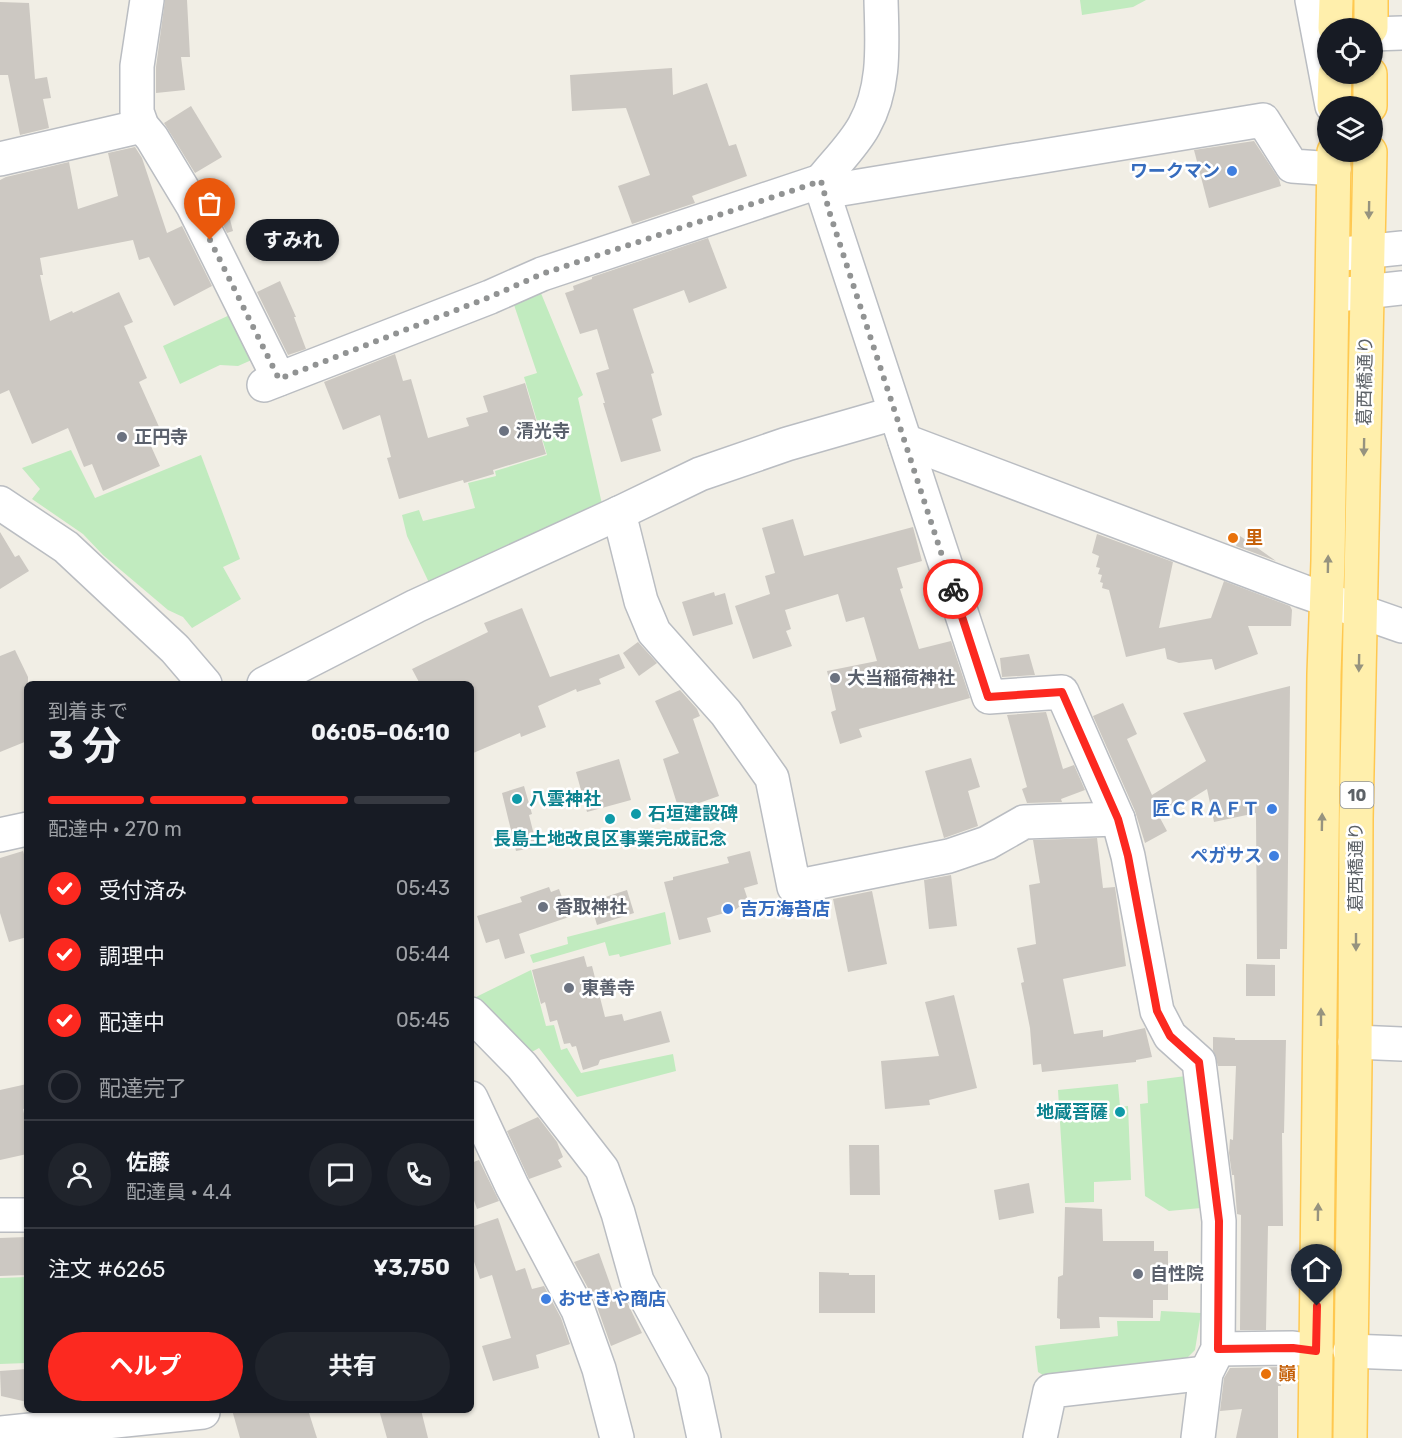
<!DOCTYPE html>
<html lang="ja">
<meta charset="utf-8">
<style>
:root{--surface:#171b24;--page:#20242c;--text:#f1f3f6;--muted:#9ea1a6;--line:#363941;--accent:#fc2920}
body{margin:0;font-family:Rubik,"Noto Sans JP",sans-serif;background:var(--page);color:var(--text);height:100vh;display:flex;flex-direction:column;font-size:22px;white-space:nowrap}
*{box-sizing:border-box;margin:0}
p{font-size:20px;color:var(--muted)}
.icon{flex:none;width:33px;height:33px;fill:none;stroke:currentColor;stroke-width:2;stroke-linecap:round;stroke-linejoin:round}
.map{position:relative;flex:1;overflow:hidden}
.side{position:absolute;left:24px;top:681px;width:450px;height:732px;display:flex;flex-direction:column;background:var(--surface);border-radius:9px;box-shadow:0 2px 4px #0004}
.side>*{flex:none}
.buttons{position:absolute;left:1317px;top:18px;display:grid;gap:12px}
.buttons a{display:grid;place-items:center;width:66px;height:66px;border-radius:50%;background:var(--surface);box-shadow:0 2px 4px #0004;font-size:30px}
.pin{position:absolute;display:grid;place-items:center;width:51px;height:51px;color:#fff;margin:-62px -26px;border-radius:50% 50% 50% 0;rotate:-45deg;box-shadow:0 0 6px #0007}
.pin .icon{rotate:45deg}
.courier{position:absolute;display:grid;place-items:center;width:60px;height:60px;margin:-30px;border:4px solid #fc2920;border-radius:50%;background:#fff;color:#222;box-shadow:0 2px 8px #0007}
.bubble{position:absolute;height:42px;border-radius:21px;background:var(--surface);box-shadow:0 2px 4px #0004;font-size:20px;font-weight:700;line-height:42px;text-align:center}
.overview em{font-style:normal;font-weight:700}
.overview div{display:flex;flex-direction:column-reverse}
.overview{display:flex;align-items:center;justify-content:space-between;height:102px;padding:0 24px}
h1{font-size:39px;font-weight:700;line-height:45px}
.bar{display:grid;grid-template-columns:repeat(4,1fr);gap:9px 6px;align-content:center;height:72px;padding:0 24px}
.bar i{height:8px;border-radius:4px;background:var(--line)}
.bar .active{background:var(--accent)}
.bar p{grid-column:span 4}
.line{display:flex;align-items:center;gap:15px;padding:0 24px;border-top:2px solid var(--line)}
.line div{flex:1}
.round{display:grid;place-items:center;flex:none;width:63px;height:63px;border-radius:32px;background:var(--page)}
ol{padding:0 24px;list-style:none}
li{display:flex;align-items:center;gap:18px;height:66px}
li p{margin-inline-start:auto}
li .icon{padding:6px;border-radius:50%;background:var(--accent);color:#fff;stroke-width:4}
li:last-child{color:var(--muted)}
li i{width:33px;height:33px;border:3px solid var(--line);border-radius:50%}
.cta{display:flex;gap:12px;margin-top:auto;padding:12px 24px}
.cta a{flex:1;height:69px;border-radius:36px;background:var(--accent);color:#fff;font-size:24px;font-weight:700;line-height:69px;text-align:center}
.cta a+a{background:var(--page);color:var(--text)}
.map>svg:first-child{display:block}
.green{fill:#c1ebbf}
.building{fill:#ccc8c2}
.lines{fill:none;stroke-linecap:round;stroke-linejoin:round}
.minor-casing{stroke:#babdc2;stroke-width:36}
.major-casing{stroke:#ffc850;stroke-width:36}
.minor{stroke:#fff;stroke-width:33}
.major{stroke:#ffefac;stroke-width:33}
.oneway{fill:#96937f}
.done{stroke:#919393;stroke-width:6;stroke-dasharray:0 10.8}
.route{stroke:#fc2920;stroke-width:8}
.shop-dot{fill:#3f7fe0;stroke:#fff;stroke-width:2}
.worship-dot{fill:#6b7280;stroke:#fff;stroke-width:2}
.food-dot{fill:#e8710a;stroke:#fff;stroke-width:2}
.culture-dot{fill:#0f9aa8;stroke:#fff;stroke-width:2}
.labels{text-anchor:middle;stroke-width:5;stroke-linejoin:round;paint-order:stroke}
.shield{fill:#fff;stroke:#8e9195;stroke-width:1.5}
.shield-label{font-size:16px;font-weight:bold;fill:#5d6267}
.shop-label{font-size:18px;font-weight:bold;fill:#366cbe;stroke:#fff;text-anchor:end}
.street-label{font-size:18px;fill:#5d6267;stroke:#fff}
.worship-label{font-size:18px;font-weight:bold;fill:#5b616d;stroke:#fff;text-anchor:start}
.food-label{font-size:18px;font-weight:bold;fill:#c56008;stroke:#fff;text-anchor:start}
.culture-label{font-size:18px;font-weight:bold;fill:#0d838f;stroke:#fff;text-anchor:start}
</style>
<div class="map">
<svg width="1402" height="1438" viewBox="0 0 1402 1438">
<rect width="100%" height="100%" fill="#f1eee5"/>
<g class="green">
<path d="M1080,0h66l-13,7 -51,8z"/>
<path d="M538,286l45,109 -5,3 24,106 -170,85 -25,-53 -5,-21 17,-5 4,11 52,-13 -7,-25 28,-7 -1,-5 52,-16 -23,-78 13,-4 -26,-77z"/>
<path d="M234,313l22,45 -18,8 -18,-1 -40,19 -17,-38z"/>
<path d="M71,450l24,48 106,-43 39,104 -17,8 18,32 -49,29 -9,-11 -15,-7 -65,-55 -20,-21 -51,-35 8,-10 -18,-21z"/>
<path d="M665,912l6,32 -51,13 -1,-3 -10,2 -4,-14 -72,21 -3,-8 38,-11 -1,-7z"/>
<path d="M531,970l15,56 8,-1 7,25 6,-2 14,25 92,-19 3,17 -99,26 -38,-49 -9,5 -54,-56z"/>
<path d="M1186,1076l15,132 -32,3 -24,-15 -5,-92 8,-1 -1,-22z"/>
<path d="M1118,1084l2,23 8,-1 3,74 -37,2v20l-29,1 -7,-113z"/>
<path d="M27,1277v86l-27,1v-86z"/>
<path d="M1161,1311l40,2 -6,37 -11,11 -138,16 -8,-5 -3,-26 83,-10 -1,-15h43z"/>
</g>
<g class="building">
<path d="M165,0h22l3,57h-9l4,33 -29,3v-26z"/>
<path d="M0,2l29,1 6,76 12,-2 4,21 -8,1 6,29 -29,7 -12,-60h-8z"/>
<path d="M672,68l1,27 34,-12 22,63 7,-2 11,32 -55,20 3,7 -63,21 -14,-38 32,-11 -24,-67 -54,3 -2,-36z"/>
<path d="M191,106l31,51 -27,16 -31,-50z"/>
<path d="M1254,141l25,38 2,7 -72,22 -15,-58z"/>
<path d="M135,147l7,11 25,75 15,-7 30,60 -38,20 -25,-49 -10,3 -6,-20 -93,18 3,17h-3l10,46 22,-10 1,2 46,-21 14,30 -9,4 23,52 -8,4 25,56 -14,6 10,22 -57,25 -11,-27 -8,3 -16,-39 -36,16 -23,-54 -9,4v-214l6,-3 63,-15 9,47 40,-13 -10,-43z"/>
<path d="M228,212l5,19 -6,2 -9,-19z"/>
<path d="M708,238l19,50 -38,15 -5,-13 -51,19 21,64 -3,1 11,41 -10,4 9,32 -40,11 -18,-59h2l-9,-30 13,-4 -12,-40 -17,5 -15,-41 9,-3 -1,-4 19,-7v-2z"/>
<path d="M280,281l16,36h-2l12,32 -18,6 -31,-63z"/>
<path d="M395,354l8,27 8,-2 17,59 41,-12 -3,-8 22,-6 -5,-16 42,-13 21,71 -53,16 1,4 -30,9 -1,-3 -64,19 -12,-41 4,-1 -11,-42 -37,15 -19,-48z"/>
<path d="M793,519l11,37 109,-29 9,34 -25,7 6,20 -3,1 19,60 32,-8 19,57 -111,31 3,8 -22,7 -9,-32 5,-2 -9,-39 50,-10 -13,-44 -18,5 -8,-28 -53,16 6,19 -5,2 6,15 -39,13 -18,-53 35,-12 -5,-18 10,-3 -13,-45z"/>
<path d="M0,532l15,25 4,-2 10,16 -29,18z"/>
<path d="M1097,534l76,28 -14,66 52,-10 13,-37 66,25 2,4 -1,16h-43l10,28 -43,16 -3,-11 -33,4 -12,-4 -2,-11 -39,9 -17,-67 -7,-2 1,-5 -3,-1 2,-7 -4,-1 2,-6 -4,-1 3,-11 -7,-3z"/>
<path d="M1240,536l12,8 24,17 -40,-15z"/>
<path d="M714,592l1,4 10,-3 8,31 -40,12 -11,-34z"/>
<path d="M522,608l28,69 69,-23 6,14 -26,11 2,5 -24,8 -1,-3 -38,17 8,21 -25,10 -1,-4 -49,21v-70h-51l-8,-15 76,-37 -4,-9z"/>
<path d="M638,642l19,21 -18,13 -16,-23z"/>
<path d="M15,650l13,27 -1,64 -27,11v-96z"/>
<path d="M1029,654l6,21 -33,2 -2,-19z"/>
<path d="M1290,686l-3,263h-7v10h-23l-1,-146 -42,9 -7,-33 -47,29 7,13 -22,12 -10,-32 -42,-95 30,-13 14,31 -10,5 25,56 54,-34 -23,-48z"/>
<path d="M680,690l17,19 3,7 -7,3 26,77 -40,14 -16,-51 16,-6 -24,-52z"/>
<path d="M1046,712l17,57 11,-4 11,25 -24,9 1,3 -35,1 -5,-14 5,-2 -20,-72z"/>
<path d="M971,758l9,29 -12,4 10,35 -34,12 -19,-67z"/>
<path d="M619,759l12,41 -44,12 -11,-40z"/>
<path d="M524,786l8,28 -3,1 8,32 -21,4 -14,-58z"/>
<path d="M1097,838l6,50 12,-1 11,79 -63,13 11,55 29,-4v7l42,-9 7,29 -16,3v2l-94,10 -1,-8 -8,1 -3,-37 -9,-45 3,-1 -7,-34 19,-4 -7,-59 11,-2 -7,-43z"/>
<path d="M23,851l4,13v73l-18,5 -9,-29v-55z"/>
<path d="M750,851l8,33 -14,4 4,12 -13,10 -28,8 4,14 -32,8 -15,-58 9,-2v-3l56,-14 -2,-6z"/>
<path d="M951,875l6,51 -28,3 -5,-49z"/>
<path d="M549,887l2,5 8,-3 10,28 -50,17 6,19 -20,6 -6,-20 -13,4 -9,-27 45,-14 -2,-5z"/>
<path d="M627,890l7,23 -37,12 -7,-23z"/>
<path d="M872,891l15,73 -39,8 -15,-73z"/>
<path d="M584,956l3,11 5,-1 13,51 17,-3 2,7 37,-10 9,31 -70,18 -2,5 -15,5 -7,-24 -4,1 -2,-4 -6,1 -7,-24 -7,2 -5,-20 -4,2 -9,-34z"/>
<path d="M1246,964l29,1v31h-29z"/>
<path d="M954,995l23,93 -48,12 1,5 -45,4 -4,-48 58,-5 -14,-54z"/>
<path d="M1213,1037l22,1v2h51l-2,93h-2l1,93h-15l-2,104h-26l1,-115 -4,-1 -3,-39h-2l-3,-22 1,-14 3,1 3,-74h-18l-5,-16z"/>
<path d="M27,1084v24l-4,1 4,19v26l-27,6v-70z"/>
<path d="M538,1117l19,25 6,15 -5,3 4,7 -33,12 -22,-48z"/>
<path d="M849,1145h30l1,50h-30z"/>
<path d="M479,1160l20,41 -22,8 -6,-17v-29z"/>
<path d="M1029,1183l5,30 -35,7 -5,-30z"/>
<path d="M1065,1207l37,2 1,32h51v10h14v49h-15v18l-54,-1 1,11 -40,1v-10l-3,-1 1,-41 5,-2z"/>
<path d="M498,1218l18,53 9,-3 7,21 12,-3 17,32 9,26 -34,11 3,13 -46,13 -11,-35 29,-8 -19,-63 -12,4 -9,-26v-26z"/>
<path d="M27,1237v38l-27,1v-38z"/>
<path d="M599,1253l19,53 9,-4 15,31 -31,13 -16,-45 -21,-39z"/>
<path d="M819,1272l30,1v2h26v38h-56z"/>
<path d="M1281,1367v19h-3v52h-42l6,-29 -22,2 4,-33 6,-10z"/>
<path d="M27,1369v33l-26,-6 -1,-25z"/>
<path d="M232,1410h76l9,28h-77z"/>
<path d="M379,1410h42l7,28h-41z"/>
</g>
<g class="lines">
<g class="minor-casing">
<g id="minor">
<path d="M147,0l-10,66v46l5,14 10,12 41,68 86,173"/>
<path d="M881,0c1,43 5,87 -17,126 -11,20 -29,37 -43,55l2,11 166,505 73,-5 56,127 10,37 29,155 13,25 29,26 20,159 -1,128 -12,24 -8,65"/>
<path d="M1312,0l20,106"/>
<path d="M1372,34l30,-1"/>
<path d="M0,159l142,-33"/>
<path d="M823,192l440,-72 29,46 42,3"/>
<path d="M1333,255l69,-7"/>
<path d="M1338,295l64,-7"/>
<path d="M264,385l226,-88 52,-23 279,-93"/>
<path d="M905,441l397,150 100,35"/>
<path d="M0,503l66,44 109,102 30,35"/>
<path d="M619,513l22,88 13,31 72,81 46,65 22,109 155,-31 38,-13 37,-21 94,-3"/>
<path d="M264,684l152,-78 203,-93 81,-39 87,-30 108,-31"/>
<path d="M0,835l27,-6"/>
<path d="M471,1014l51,52 80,103 16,44 19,68 55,101 12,56"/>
<path d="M1355,1042l47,2"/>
<path d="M471,1098l41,88 66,124 21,59 18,69"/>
<path d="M0,1215h27"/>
<path d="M1218,1349l75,-1 23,3"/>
<path d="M1350,1351l52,2"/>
<path d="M0,1433l203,-21"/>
<path d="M1040,1438l10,-47 156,-18"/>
</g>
</g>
<g class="major-casing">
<g id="major">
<path d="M1335,28l1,-28"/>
<path d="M1371,28v-28"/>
<path d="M1334,106l1,-32"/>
<path d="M1370,106v-32"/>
<path d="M1315,1438l9,-764 4,-113 6,-409"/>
<path d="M1350,1438l5,-375 1,-244 14,-667"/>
</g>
</g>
<use href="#minor" class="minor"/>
<use href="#major" class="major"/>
</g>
<defs><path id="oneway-solid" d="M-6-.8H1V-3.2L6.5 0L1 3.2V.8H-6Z" transform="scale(1.5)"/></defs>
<g class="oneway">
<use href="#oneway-solid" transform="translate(1369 210) rotate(91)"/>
<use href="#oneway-solid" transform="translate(1364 447) rotate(91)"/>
<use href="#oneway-solid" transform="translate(1328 564) rotate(-89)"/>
<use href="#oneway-solid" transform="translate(1359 663) rotate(91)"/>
<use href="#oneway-solid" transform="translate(1322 822) rotate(-89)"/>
<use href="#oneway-solid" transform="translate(1356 942) rotate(90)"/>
<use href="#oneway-solid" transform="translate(1321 1017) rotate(-90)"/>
<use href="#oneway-solid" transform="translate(1318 1212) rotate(-89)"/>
</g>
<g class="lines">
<path class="done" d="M210,240l69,139 211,-82 52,-23 279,-93 9,33 123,375"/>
<path class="route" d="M953,589l35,108 74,-5 56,127 10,37 29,155 13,25 29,26 20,159 -1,128 75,-1 23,3 1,-45"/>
</g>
<g class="shop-dot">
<circle cx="1232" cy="171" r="6"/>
<circle cx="1272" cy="809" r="6"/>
<circle cx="1274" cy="856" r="6"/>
<circle cx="728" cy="909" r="6"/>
<circle cx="546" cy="1299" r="6"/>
</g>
<g class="worship-dot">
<circle cx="504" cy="431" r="6"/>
<circle cx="122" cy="437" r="6"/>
<circle cx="835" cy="678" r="6"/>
<circle cx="543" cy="907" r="6"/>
<circle cx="569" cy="988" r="6"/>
<circle cx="1138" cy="1274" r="6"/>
</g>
<g class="food-dot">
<circle cx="1233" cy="538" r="6"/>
<circle cx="1266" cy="1374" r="6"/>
</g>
<g class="culture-dot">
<circle cx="517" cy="799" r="6"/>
<circle cx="636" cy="814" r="6"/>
<circle cx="610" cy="819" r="6"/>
<circle cx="1120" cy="1112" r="6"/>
</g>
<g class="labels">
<rect class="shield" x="1340.5" y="782" width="33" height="26" rx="4.5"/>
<g class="shield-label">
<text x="1357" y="801">10</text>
</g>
<g class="shop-label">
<text x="1220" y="177">ワークマン</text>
<text x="1260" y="815">匠ＣＲＡＦＴ</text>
<text x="1262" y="862">ペガサス</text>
<text x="740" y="915" text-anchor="start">吉万海苔店</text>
<text x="558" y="1305" text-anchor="start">おせきや商店</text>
</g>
<g class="street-label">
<text transform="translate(1365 381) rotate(-89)" y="6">葛西橋通り</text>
<text transform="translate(1356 867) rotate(-90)" y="6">葛西橋通り</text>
</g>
<g class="worship-label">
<text x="516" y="437">清光寺</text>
<text x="134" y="443">正円寺</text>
<text x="847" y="684">大当稲荷神社</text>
<text x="555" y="913">香取神社</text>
<text x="581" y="994">東善寺</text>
<text x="1150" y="1280">自性院</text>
</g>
<g class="food-label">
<text x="1245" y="544">里</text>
<text x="1278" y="1380">巓</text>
</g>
<g class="culture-label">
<text x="529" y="805">八雲神社</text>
<text x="648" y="820">石垣建設碑</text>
<text x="610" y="845" text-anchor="middle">長島土地改良区事業完成記念</text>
<text x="1108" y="1118" text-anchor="end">地蔵菩薩</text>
</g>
</g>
</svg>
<div class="buttons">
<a><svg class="icon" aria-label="locate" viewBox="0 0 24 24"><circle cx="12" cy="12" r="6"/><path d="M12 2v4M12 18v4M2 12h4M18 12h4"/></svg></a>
<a><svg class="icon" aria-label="layers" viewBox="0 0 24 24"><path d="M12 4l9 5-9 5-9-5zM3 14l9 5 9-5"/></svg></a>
</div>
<div class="pin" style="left:210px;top:240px;background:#ea580c"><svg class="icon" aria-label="bag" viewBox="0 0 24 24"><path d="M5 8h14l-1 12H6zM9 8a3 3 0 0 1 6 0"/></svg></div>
<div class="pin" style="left:1317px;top:1306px;background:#1f2937"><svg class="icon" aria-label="home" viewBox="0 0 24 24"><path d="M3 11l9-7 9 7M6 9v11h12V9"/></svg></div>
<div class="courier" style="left:953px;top:589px"><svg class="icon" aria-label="bike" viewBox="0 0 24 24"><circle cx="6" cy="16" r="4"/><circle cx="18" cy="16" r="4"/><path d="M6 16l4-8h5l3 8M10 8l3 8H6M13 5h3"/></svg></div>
<div class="bubble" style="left:246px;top:219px;width:93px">すみれ</div>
<section class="side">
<div class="overview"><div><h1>3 分</h1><p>到着まで</p></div><em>06:05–06:10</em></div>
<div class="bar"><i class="active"></i><i class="active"></i><i class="active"></i><i></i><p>配達中 · 270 m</p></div>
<ol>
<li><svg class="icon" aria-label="check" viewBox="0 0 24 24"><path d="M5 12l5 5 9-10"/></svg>受付済み<p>05:43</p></li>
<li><svg class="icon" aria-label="check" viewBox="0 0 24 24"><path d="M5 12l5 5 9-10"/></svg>調理中<p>05:44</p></li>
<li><svg class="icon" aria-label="check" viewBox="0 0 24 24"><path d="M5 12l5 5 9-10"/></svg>配達中<p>05:45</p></li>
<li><i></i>配達完了</li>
</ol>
<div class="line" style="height:108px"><a class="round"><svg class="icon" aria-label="person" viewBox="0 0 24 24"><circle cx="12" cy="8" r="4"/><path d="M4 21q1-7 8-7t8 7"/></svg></a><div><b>佐藤</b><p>配達員 · 4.4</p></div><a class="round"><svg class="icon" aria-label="chat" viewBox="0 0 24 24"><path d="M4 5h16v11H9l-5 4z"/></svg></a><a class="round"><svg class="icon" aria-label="phone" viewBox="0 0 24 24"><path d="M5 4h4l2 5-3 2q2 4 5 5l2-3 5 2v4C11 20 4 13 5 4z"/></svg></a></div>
<div class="line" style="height:78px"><div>注文 #6265</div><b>¥3,750</b></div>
<div class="cta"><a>ヘルプ</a><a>共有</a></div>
</section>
</div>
